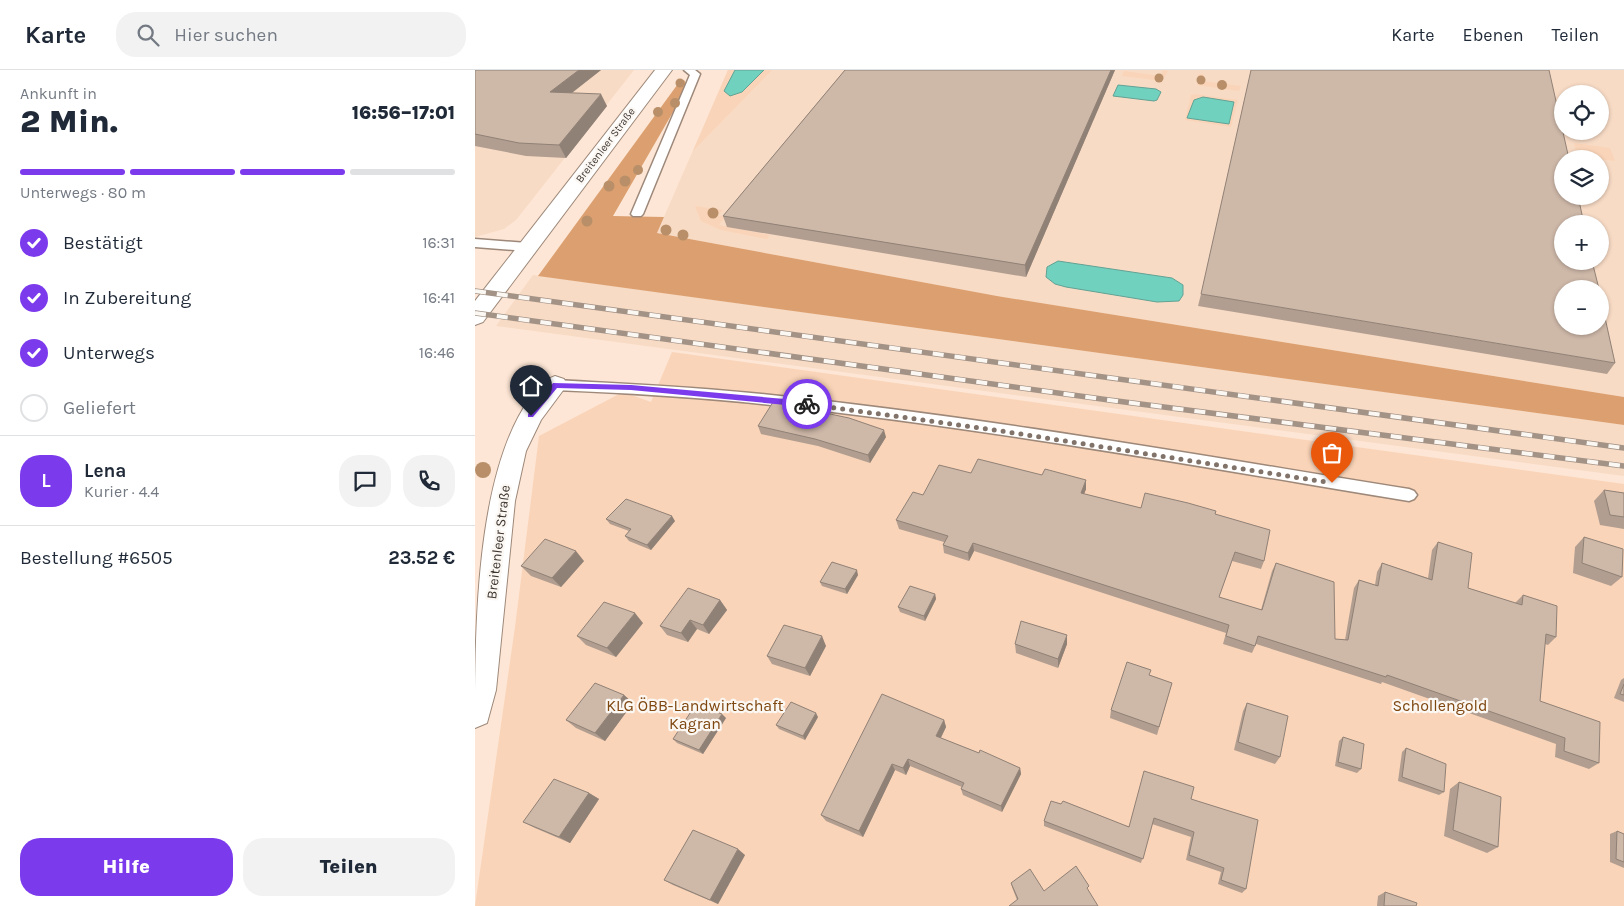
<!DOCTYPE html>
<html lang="de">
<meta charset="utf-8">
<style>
:root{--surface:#fff;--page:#f2f2f3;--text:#1f2937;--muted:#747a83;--line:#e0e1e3;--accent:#7c3aed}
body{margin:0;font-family:Karla,sans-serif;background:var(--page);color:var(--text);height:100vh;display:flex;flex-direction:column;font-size:19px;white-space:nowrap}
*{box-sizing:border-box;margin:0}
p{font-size:16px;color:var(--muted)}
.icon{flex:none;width:28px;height:28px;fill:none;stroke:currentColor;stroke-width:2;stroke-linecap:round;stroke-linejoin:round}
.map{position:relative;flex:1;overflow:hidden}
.drawer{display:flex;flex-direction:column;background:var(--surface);width:475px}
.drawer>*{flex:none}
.controls{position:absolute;left:1079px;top:15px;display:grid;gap:10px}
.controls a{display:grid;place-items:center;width:55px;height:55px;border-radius:50%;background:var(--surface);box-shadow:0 1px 4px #0004;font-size:25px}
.pin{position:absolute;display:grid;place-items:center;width:42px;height:42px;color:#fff;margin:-51px -21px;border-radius:50% 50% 50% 0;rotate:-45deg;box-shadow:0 0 5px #0007}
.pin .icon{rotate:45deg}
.courier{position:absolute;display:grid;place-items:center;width:50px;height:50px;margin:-25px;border:4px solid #7c3aed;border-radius:50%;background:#fff;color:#222;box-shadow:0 1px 6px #0007}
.overview em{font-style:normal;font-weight:800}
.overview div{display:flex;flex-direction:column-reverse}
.overview{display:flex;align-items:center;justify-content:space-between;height:85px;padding:0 20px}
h1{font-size:32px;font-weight:800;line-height:38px}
.bar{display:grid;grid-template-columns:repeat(4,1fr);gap:8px 5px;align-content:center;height:60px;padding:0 20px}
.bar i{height:6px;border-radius:4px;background:var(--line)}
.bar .on{background:var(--accent)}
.bar p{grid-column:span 4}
.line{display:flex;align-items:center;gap:12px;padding:0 20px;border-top:1px solid var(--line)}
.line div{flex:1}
.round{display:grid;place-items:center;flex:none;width:52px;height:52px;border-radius:20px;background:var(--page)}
ol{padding:0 20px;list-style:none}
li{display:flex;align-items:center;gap:15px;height:55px}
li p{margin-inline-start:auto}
li .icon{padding:5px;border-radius:50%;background:var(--accent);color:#fff;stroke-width:4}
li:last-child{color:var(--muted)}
li i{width:28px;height:28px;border:2px solid var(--line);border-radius:50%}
.cta{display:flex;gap:10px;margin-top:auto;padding:10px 20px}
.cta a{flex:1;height:58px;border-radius:20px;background:var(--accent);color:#fff;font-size:20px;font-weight:800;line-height:58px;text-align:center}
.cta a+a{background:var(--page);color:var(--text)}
header{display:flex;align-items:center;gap:30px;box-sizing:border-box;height:70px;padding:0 25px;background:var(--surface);border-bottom:1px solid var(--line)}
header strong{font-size:24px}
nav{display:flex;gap:28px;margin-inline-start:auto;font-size:18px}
.search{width:350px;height:45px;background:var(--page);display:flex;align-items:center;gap:12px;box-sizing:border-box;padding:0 18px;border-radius:20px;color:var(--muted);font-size:19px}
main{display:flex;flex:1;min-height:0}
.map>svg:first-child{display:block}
.built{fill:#f8dbc5;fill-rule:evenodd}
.green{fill:#fad4b8}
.forest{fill:#dca070}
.water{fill:#71d1bf;stroke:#62a294}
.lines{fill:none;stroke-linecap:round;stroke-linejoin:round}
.lane-casing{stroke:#9d8879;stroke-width:3}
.street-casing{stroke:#9d8879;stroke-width:2}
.secondary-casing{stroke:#9d8879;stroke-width:2}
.lane{fill:#fff;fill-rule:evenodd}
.street{fill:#fff;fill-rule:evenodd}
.secondary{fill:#fff;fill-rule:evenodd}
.rail-casing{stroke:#a39387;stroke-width:5.5}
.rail{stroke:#fbf7f3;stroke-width:4;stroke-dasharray:11;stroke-linecap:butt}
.tree{fill:#b88f69}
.wall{fill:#b19e90}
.shaded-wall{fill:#908176}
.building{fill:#ceb8a8;stroke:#908176}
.route{fill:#7c3aed}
.done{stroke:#817369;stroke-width:5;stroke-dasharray:0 9}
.labels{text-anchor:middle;stroke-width:4.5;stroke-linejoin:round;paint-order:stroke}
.far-street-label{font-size:11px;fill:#3e352f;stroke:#fbf7f3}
.street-label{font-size:14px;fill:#3e352f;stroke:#fbf7f3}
.near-park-label{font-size:16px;fill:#7f4710;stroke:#fbf7f3}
</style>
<header>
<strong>Karte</strong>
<div class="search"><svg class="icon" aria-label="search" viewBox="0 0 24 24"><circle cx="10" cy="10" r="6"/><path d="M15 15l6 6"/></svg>Hier suchen</div>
<nav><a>Karte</a><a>Ebenen</a><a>Teilen</a></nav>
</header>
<main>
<section class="drawer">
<div class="overview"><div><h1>2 Min.</h1><p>Ankunft in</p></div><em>16:56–17:01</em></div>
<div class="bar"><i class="on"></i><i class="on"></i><i class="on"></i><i></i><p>Unterwegs · 80 m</p></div>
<ol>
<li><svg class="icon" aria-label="check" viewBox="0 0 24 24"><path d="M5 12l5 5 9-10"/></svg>Bestätigt<p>16:31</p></li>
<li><svg class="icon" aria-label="check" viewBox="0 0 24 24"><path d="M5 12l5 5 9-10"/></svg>In Zubereitung<p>16:41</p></li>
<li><svg class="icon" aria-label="check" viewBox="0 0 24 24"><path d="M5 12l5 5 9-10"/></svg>Unterwegs<p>16:46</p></li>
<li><i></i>Geliefert</li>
</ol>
<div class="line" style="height:90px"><b class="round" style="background:var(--accent);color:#fff">L</b><div><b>Lena</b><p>Kurier · 4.4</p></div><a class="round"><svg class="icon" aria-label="chat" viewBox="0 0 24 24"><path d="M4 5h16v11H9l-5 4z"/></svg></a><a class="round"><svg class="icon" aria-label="phone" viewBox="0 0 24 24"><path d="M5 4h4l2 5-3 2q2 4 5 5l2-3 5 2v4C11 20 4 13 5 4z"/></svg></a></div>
<div class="line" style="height:65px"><div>Bestellung #6505</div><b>23.52 €</b></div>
<div class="cta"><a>Hilfe</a><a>Teilen</a></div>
</section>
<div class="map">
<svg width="1149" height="836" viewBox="0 0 1149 836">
<rect width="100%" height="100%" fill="#fde6d5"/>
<g class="built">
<path d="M0,0h159l-118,150 -12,9 -29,8z"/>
<path d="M253,0h896v327l-627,-101 -340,-63zM1088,24h37v37h-37zM1088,89h37v37h-37zM1088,154h37v37h-37zM1088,219h37v37h-37z"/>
<path d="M58,205l1091,150v51l-1128,-150z"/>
</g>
<g class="green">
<path d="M253,0h44l-79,81z"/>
<path d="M688,0l5,1 -6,10 -40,-5 2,-5 37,5z"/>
<path d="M726,4l3,1 -1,6 38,5 -2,5 -42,-6 1,-10z"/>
<path d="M720,24l43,6 -7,27 -46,-7 6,-25z"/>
<path d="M1099,73l36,5 5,13 -38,-4z"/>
<path d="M220,136l28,4 -5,5 7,2 -6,8 51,10 -3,4 -46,-9 -20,-9z"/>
<path d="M197,282l952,132v422h-1149l40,-279 24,-191 84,-44 28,10z"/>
</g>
<path class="forest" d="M209,10l4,6 -75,130 51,1 -7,16 340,63 627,101v28l-1086,-149 142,-195z"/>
<g class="water">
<path d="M260,0h29l-22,22 -12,4 -6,-5z"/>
<path d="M643,15l38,4 5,3 -4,8 -3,1 -41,-5z"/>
<path d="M728,27l31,5 -5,22 -42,-6 7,-18z"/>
<path d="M583,191l114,17 11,7v10l-4,6 -22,1 -91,-15 -11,-3 -9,-7 1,-10z"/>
</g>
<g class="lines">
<g class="lane-casing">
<g id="lane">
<path d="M209,0h11l5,4 -57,140 -2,2h-8l-2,-2 59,-139z"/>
<path d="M0,169l52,4 6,4 -6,4 -52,-4z"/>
<path d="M80,310c72,4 144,7 216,15 214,22 426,60 638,94l5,2 3,4 -3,4 -5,2c-212,-35 -424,-73 -638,-96 -72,-8 -144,-12 -216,-15l-7,-5z"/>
</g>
</g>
<g class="street-casing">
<path id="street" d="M80,306l9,3 3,6 -26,35 -15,31 -11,50 -19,189 -9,33 -12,5c0,-96 0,-253 55,-330 8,-9 13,-18 25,-22z"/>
</g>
<g class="secondary-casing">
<path id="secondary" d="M180,0h17l-189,252 -8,3v-24z"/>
</g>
<use href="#lane" class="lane"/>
<use href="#street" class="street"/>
<use href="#secondary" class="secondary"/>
<g class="rail-casing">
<g id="rail">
<path d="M0,221l1149,157"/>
<path d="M0,243l634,87 515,66"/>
</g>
</g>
<use href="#rail" class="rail"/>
</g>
<g class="tree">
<circle cx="684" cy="8" r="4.5"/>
<circle cx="726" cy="10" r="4.5"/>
<circle cx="205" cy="13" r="4.5"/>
<circle cx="747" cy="15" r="5"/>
<circle cx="200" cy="33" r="5"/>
<circle cx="183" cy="42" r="5"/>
<circle cx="163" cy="100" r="5"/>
<circle cx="150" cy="111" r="5.5"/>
<circle cx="134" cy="116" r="5.5"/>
<circle cx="238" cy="143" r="5.5"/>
<circle cx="112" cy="151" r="5.5"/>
<circle cx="191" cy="160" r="5.5"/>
<circle cx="208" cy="165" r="5.5"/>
<circle cx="8" cy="400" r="8"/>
</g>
<g class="wall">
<path d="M0,0h126l-29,23 35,13 -41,52 -40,-2 -51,-10z"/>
<path d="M370,0h270l-89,207 -299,-50 -4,-11z"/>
<path d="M726,224l414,69 -8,11 -409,-68z"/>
<path d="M283,356l128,11 -16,26 -52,-17 -57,-12z"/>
<path d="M496,403l115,16 -2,5 57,14 74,6 49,47 -3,8 -29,-8 -13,36 42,13 11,-39 4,-8 59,76 10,1 9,-52 5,-8 16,5 2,-13 5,-9 46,15 4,-28 6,-8 30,46 47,15 8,-8 33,42 -8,8 -3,-1 -5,57 59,62 -10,6 -34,-12 1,-13 -174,-62 -1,2 -125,-40 -4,9 -29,-9 3,-11 -252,-82 -5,10 -25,-8 -1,-8 1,-3 -45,-13 -3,-9 27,-25z"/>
<path d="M1129,420l20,3v36l-24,-4 -6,-24z"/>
<path d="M131,449l69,2 -24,29 -22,-9 -4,-5 4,-5 -19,-7z"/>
<path d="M1109,467l38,40 -11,9 -38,-13 2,-26z"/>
<path d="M109,491l-23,26 -30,-11 -10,-10z"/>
<path d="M383,505l-11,19 -25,-8 -2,-4z"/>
<path d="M460,524l1,5 -11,22 -25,-9 -2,-5z"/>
<path d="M245,530l7,10 -18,24 -12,-5 -9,13 -21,-7 -7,-9z"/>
<path d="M168,553l-27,34 -30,-12 -9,-9z"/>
<path d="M540,574h52l-9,24 -42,-15z"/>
<path d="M351,576l-16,30 -38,-12 -5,-8z"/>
<path d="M675,605l22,8 -15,52 -47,-17 1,-8z"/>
<path d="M1149,608v24l-10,-4 7,-18z"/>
<path d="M149,625l9,8 -28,38 -29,-13 -10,-8z"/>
<path d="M772,633l33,54 -5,7 -41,-14 9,-39z"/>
<path d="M343,647l-13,23 -26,-11 -3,-4z"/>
<path d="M251,648l-23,36 -26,-11 -4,-4z"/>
<path d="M469,650l2,7 -5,11 38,15 41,15 1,6 -19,38 -39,-17 -2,-6 1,-2 -52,-21 -4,9 -11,-5 -32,67 -37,-16 -5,-6z"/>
<path d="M868,667l18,32 -4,4 -22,-7 4,-25z"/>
<path d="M931,678l38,44 -5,3 -41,-14 4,-29z"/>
<path d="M984,712l39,65 -11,6 -43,-17 6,-47z"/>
<path d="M114,723l10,6 -29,44 -35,-15 -12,-6z"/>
<path d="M716,729l55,90 -4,4 -24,-9 3,-12 -35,-12 5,-23 -39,-13 -11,39 -97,-37v-5l85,5z"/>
<path d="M1142,761l7,3v34l-14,-6v-28z"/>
<path d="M270,785l-27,49 -45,-19 -9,-5z"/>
<path d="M536,813l33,8 45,-5 -72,14 -5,-13z"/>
<path d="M910,822l31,14h-39l1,-10z"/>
</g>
<g class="shaded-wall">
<path d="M104,0h22l-45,35 -6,-13z"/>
<path d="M636,0h4l-89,207 -1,-12z"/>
<path d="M126,24l6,12 -41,52 -7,-13z"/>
<path d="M409,360l2,7 -16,26 -2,-8z"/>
<path d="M611,410v9l-5,13v-9z"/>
<path d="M197,446l3,5 -24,29 -4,-5z"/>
<path d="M498,473l1,8 -5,10 -1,-8z"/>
<path d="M101,481l8,10 -23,26 -9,-9z"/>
<path d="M382,500l1,5 -11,19 -2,-5z"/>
<path d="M460,524l1,5 -11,22 -1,-5z"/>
<path d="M245,530l7,10 -18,24 -6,-9z"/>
<path d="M160,543l8,10 -27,34 -9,-9z"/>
<path d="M215,550l7,9 -9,13 -7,-9z"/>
<path d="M592,565v9l-9,24v-9z"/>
<path d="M347,566l4,10 -16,30 -5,-8z"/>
<path d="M149,625l9,8 -28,38 -10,-8z"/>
<path d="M341,643l2,4 -13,23 -2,-4z"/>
<path d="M247,644l4,4 -23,36 -4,-4z"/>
<path d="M469,650l2,7 -8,16 -2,-7z"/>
<path d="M433,689l2,7 -4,9 -3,-7z"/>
<path d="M417,694l3,6 -32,67 -4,-6z"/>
<path d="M545,698l1,6 -19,38 -1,-6z"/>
<path d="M114,723l10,6 -29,44 -11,-6z"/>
<path d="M263,779l7,6 -27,49 -8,-4z"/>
</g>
<g class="building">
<path d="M0,0h104l-29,22 51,2 -42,51 -40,-2 -44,-9z"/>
<path d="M370,0h266l-86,195 -302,-49z"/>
<path d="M776,0h298l20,89h-6v37h15l6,28h-21v37h29l7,28h-36v37h37v-31l15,68 -414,-69z"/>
<path d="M298,332l76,16 35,12 -16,25 -53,-16 -57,-13z"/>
<path d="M503,389l64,16 3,-6 41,11 -5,13 60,15 4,-15 43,10 28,8 -1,3 55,16 -6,31 -29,-9 -16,45 43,13 14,-47 58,19 1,57 13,1 11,-60 19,6 4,-23 50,17 6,-38 34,11 -4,35 54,17 1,-10 34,11 -1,31 -10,-3 -6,67 60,21 -1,41 -35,-12 1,-13 -178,-63 -1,2 -128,-41 -3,10 -29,-10 3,-11 -256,-82 -5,10 -25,-8 5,-9 -52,-16 17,-28 10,3 16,-30 32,8z"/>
<path d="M1129,420l20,3v24l-14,-2z"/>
<path d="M151,429l46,17 -25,29 -22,-9 6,-7 -25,-10z"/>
<path d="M1109,467l39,12 -1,28 -40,-14z"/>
<path d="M70,469l31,12 -24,27 -31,-12z"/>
<path d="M357,492l25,8 -12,19 -25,-7z"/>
<path d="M435,516l25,8 -11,22 -26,-9z"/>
<path d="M213,518l32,12 -17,25 -13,-5 -9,13 -21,-7z"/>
<path d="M129,532l31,11 -28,35 -30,-12z"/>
<path d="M546,551l46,14 -9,24 -43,-15z"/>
<path d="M309,555l38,11 -17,32 -38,-12z"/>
<path d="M652,592l24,8 -2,5 23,8 -13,44 -48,-17z"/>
<path d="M120,613l29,12 -29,38 -29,-13z"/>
<path d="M1149,614v11l-4,-1z"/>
<path d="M407,624l62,26 -8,16 43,17 1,-3 40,18 -19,38 -40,-17 3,-6 -56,-24 -5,9 -11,-4 -33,67 -38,-16z"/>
<path d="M316,632l25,11 -13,23 -27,-11z"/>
<path d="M772,633l41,13 -8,41 -42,-15z"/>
<path d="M221,634l26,10 -23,36 -26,-11z"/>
<path d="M868,667l21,7 -3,25 -23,-7z"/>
<path d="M931,678l40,16 -2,28 -42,-15z"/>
<path d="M669,701l50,16 -3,12 67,21 -12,69 -25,-9 3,-12 -35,-13 5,-23 -40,-14 -11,41 -99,-38 7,-20 10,3 2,-3 66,26z"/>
<path d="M79,709l35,14 -30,44 -36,-15z"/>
<path d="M984,712l42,15 -3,50 -45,-17z"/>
<path d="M218,760l45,19 -28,51 -46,-20z"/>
<path d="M1142,761l7,3v28l-8,-3z"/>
<path d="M601,796l13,20 -2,2 11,18h-89l9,-7 -7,-16 19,-14 14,22z"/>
<path d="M910,822l32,11 -1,3h-32z"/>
</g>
<path class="route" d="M78,313l78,2 176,16 4,3 -4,3 -176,-17 -74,-2 -24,29h-5v-3z"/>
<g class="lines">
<path class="done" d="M332,334l188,26 337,53"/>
</g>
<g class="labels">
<g class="far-street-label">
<text transform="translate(130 75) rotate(-53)" y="4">Breitenleer Straße</text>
</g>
<g class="street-label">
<text transform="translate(23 472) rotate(-83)" y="5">Breitenleer Straße</text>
</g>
<g class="near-park-label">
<text x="220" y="641">KLG ÖBB-Landwirtschaft<tspan x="220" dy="18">Kagran</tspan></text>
<text x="965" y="641">Schollengold</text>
</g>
</g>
</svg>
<div class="controls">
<a><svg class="icon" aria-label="locate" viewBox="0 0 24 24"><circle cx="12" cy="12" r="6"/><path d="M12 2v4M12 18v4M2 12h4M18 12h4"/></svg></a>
<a><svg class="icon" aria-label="layers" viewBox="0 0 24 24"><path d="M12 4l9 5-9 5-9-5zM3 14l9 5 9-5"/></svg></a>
<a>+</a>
<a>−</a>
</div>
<div class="pin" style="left:857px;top:413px;background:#ea580c"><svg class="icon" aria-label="bag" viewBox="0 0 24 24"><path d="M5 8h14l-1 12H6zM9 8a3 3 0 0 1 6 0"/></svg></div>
<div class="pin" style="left:56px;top:346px;background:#1f2937"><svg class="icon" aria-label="home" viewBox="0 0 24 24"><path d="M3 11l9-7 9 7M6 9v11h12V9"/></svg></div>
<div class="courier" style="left:332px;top:334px"><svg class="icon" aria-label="bike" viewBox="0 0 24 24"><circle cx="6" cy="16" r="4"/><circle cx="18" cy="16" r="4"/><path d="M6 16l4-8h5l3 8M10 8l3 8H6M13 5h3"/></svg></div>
</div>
</main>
